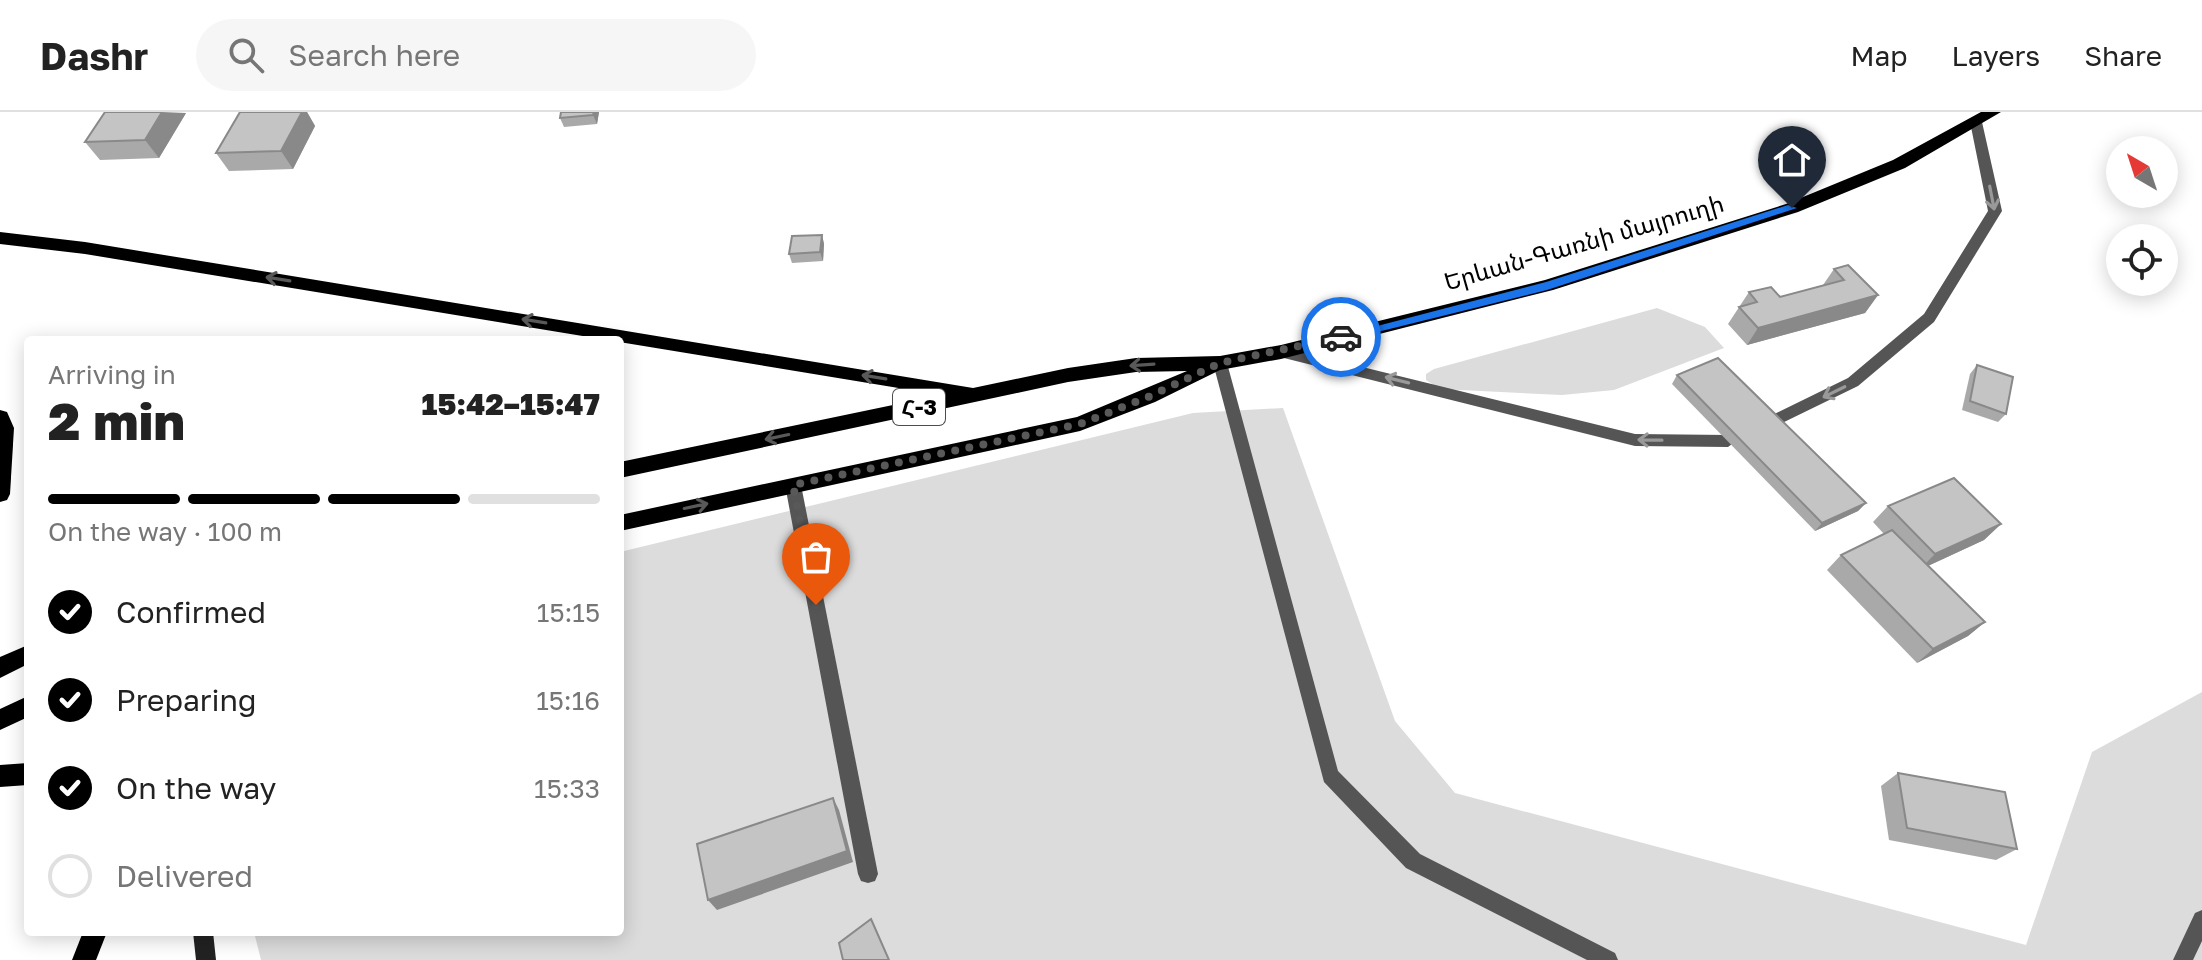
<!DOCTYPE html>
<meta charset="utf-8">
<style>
:root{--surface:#fff;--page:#f6f6f6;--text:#222;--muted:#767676;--line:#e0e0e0;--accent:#000}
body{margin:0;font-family:"Golos Text","Noto Sans Armenian",sans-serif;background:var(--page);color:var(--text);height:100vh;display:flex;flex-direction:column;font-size:30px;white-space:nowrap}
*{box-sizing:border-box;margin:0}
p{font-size:26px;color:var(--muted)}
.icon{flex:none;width:44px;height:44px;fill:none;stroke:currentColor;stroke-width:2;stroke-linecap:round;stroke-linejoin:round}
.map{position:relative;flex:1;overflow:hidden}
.details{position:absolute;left:24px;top:224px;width:600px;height:600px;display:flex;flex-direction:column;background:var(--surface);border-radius:8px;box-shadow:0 4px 20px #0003}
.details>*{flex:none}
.needle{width:52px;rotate:321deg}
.fabs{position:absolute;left:2106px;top:24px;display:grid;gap:16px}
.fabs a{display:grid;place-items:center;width:72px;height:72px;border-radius:50%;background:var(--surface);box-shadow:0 4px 20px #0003;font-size:40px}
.pin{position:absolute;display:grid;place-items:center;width:68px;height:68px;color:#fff;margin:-82px -34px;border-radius:50% 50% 50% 0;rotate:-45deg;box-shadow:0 0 8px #0007}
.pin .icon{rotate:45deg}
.courier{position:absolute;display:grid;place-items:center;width:80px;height:80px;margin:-40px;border:6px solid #1a73e8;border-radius:50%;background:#fff;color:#222;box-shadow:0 2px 10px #0007}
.head em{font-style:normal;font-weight:800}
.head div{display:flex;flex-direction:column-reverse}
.head{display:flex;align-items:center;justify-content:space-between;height:136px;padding:0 24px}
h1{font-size:52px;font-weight:800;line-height:60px}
.bar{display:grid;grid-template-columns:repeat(4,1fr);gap:12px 8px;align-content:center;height:96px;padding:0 24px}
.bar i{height:10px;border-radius:6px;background:var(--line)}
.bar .active{background:var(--accent)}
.bar p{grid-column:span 4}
ol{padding:0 24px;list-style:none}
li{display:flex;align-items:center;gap:24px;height:88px}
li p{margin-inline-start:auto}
li .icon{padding:8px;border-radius:50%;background:var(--accent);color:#fff;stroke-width:4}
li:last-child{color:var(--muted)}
li i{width:44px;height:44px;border:4px solid var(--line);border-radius:50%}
header{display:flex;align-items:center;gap:48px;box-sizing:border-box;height:112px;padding:0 40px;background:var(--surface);border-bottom:2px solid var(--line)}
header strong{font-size:38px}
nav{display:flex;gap:44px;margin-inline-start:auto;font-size:28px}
.search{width:560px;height:72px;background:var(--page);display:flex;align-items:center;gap:20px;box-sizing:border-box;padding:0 28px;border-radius:44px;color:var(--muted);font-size:30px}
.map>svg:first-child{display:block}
.green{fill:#dcdcdc}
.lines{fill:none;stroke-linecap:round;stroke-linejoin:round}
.lane{fill:#555;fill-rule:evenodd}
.secondary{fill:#222;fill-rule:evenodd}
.primary{fill:#000;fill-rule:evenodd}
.wall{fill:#a9a9a9}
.shaded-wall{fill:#898989}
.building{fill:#c4c4c4;stroke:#898989;stroke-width:2}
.oneway{stroke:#999}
.oneway2{stroke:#595959}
.route{fill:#1a73e8}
.done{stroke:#595959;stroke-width:8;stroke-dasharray:0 14.4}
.labels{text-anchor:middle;stroke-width:6;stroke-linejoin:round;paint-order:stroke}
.shield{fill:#fff;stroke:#4c4c4c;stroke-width:2}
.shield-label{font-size:22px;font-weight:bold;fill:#000}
.street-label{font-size:24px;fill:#000;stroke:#fff}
</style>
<header>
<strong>Dashr</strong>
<div class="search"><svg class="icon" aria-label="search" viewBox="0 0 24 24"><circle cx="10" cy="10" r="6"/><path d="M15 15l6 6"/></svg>Search here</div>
<nav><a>Map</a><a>Layers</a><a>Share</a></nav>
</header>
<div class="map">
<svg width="2202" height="848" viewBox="0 0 2202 848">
<rect width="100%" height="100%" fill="#fff"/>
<g class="green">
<path d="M1657,196l48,19 19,21 -110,42 -52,5 -122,-6 -14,-9v-6l8,-5z"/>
<path d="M1283,296l112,313 60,72 571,152 66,-193 110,-60v268h-1941l-7,-28h366v-380l573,-139z"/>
</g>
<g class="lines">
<g class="lane">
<path d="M1976,6l6,4 20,89 -68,111 -76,64 -84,41h-10l-2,-4 2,-4 84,-41 76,-64 64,-103 -18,-89z"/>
<path d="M1281,235l354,87 93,1 8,6 -8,6 -93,-1 -359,-90 -2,-4z"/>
<path d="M1220,246l7,5 111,408 82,83 195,99 3,7h-31l-181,-92 -82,-86 -111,-419z"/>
<path d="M793,367l5,2 3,4 77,389 -3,7 -7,2 -7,-2 -3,-7 -73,-389 3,-4z"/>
<path d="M2202,798v31l-9,19h-20l22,-47z"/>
</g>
<path class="secondary" d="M193,820h20l3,28h-20z"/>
<g class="primary">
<path d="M1981,0h20l-96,56 -107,44 -245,78 -272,69 -61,11 -65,32 -75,29 -460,100v-16l457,-98 110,-46 -51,1 -68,10 -448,96v-16l321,-67 -856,-141 -85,-10v-12l85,10 888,146 95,-20 68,-10 84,-2 61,-11 264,-65 241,-76 107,-44z"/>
<path d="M0,298l7,2 7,16 -4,66 -3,6 -7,2z"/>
<path d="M28,533v19l-28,14v-21z"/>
<path d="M28,584v21l-28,13v-21z"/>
<path d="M28,651v22l-28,2v-22z"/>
<path d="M83,820h24l-11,28h-24z"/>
</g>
</g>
<g class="wall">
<path d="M240,0h67l8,14 -22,43 -64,2 -13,-18z"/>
<path d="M599,0l-2,12 -33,3 -4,-9z"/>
<path d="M186,1l-27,45 -59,2 -15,-18z"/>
<path d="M822,123l2,9 -1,17 -31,2 -3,-9z"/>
<path d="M1834,157l44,26 -13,18 -118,32 -19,-21 21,-32 31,5 43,-12z"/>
<path d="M1977,253l29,49 -8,8 -36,-12 8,-36z"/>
<path d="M1677,263l189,128 -8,8 -43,20 -143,-147z"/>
<path d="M1888,394l113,18 -17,16 -56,26 57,56 -17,14 -51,27 -90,-93 14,-15 43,-21 -11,-12z"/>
<path d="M1898,661l119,76 -21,11 -107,-20 -8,-54z"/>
</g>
<g class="shaded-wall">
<path d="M162,0l24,1 -27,45 -14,-18z"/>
<path d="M302,0h5l8,14 -22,43 -12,-18z"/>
<path d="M594,0h5l-2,12 -4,-9z"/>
<path d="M822,123l2,9 -1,17 -3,-9z"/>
<path d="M1878,183l-13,18 -118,32 11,-17z"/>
<path d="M1866,391l-8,8 -43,20 7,-8z"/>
<path d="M2001,412l-17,16 -65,30 16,-16z"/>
<path d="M1985,510l-17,14 -51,27 16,-14z"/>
<path d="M833,686l6,12 14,52 -136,48 -9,-10z"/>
</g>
<g class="building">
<path d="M105,0h57l-17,28 -60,2z"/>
<path d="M240,0h62l-21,39 -65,2z"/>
<path d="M561,0h33l-1,3 -33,3z"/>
<path d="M822,123l-2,17 -31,2 3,-18z"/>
<path d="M1848,153l30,30 -120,33 -19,-21 18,-5 -8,-10 22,-5 9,10 64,-17 -10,-11z"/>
<path d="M1718,246l148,145 -44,20 -145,-148z"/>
<path d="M1977,253l36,12 -7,37 -36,-13z"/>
<path d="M1954,366l47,46 -66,30 -47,-48z"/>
<path d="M1892,418l93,92 -52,27 -92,-94z"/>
<path d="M1898,661l107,19 12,57 -110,-21z"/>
<path d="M833,686l14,53 -139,49 -11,-56z"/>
<path d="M871,807l18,41h-46l-4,-17z"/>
</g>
<defs><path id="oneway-shaft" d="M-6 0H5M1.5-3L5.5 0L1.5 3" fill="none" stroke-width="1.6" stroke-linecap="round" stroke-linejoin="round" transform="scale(2)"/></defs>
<g class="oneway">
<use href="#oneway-shaft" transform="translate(1992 86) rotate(79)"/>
<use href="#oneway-shaft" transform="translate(1397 268) rotate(-166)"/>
<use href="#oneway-shaft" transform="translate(1834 280) rotate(154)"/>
<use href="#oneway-shaft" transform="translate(1650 328) rotate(-179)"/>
</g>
<g class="oneway2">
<use href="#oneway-shaft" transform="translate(278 167) rotate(-171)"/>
<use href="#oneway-shaft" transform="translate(534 209) rotate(-171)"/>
<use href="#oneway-shaft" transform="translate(1142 253) rotate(176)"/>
<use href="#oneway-shaft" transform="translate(874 265) rotate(-171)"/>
<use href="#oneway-shaft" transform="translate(777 325) rotate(168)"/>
<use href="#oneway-shaft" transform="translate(696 394) rotate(-12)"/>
</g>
<path class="route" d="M1788,93l9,3 -250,82 -206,51 -6,-4 211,-55z"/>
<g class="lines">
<path class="done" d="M816,493l-23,-120 287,-61 68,-27 72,-34 121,-26"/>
</g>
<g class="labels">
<rect class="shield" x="893" y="277" width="52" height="36" rx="6"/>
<g class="shield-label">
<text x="919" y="303">Հ-3</text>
</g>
<g class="street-label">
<text transform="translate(1584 131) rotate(-16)" y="8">Երևան-Գառնի մայրուղի</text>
</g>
</g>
</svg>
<div class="fabs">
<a><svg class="needle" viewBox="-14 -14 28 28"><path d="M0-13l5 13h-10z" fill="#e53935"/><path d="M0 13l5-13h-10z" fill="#767676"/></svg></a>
<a><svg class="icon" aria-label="locate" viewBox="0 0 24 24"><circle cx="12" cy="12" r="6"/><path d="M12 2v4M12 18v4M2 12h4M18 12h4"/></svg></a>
</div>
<div class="pin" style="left:816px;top:493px;background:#ea580c"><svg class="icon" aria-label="bag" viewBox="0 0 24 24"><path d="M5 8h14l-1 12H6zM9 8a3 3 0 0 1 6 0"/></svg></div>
<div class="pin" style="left:1792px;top:96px;background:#1f2937"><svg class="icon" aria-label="home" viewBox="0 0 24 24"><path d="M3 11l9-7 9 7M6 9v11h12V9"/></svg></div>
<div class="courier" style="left:1341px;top:225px"><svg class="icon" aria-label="car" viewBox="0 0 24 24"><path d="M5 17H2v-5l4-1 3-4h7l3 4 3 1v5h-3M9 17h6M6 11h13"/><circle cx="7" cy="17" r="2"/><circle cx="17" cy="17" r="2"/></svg></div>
<section class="details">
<div class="head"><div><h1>2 min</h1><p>Arriving in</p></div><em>15:42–15:47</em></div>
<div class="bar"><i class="active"></i><i class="active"></i><i class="active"></i><i></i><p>On the way · 100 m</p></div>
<ol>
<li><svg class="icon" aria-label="check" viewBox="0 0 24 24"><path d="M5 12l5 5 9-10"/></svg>Confirmed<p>15:15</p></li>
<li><svg class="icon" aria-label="check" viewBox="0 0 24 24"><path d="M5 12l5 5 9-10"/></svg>Preparing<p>15:16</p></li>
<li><svg class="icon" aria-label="check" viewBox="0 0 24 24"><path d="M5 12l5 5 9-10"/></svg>On the way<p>15:33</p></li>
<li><i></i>Delivered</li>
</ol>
</section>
</div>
